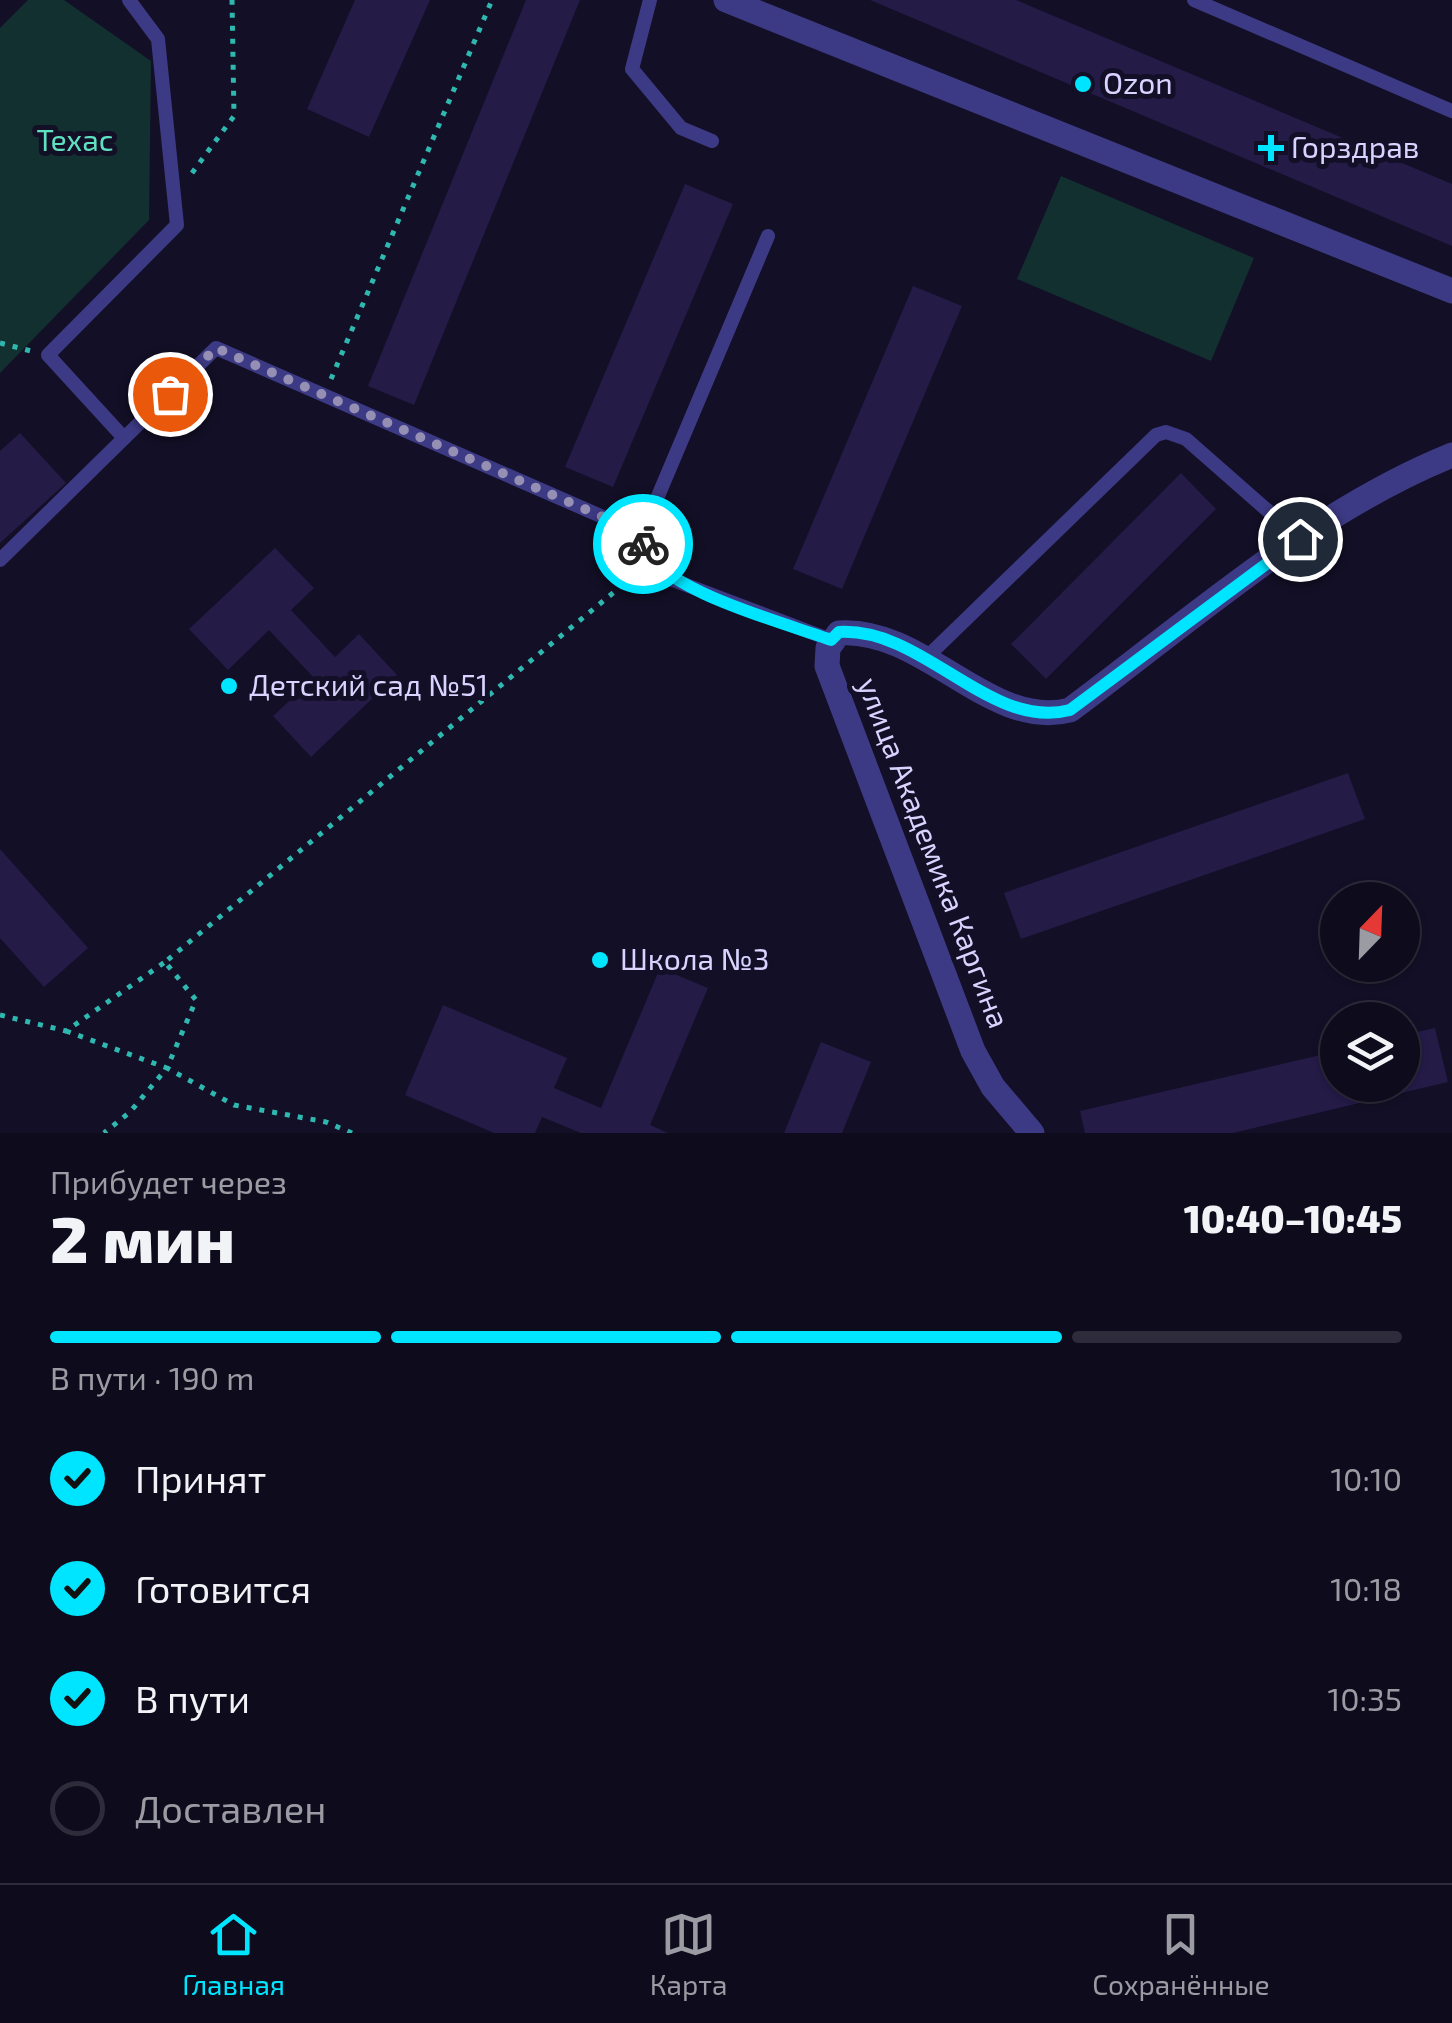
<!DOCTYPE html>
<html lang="ru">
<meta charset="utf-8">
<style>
:root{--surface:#0e0b1c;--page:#1c1929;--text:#f1f3f6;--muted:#9b9ba3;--line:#2e2b3b;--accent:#00e5ff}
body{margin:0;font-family:"Exo 2",sans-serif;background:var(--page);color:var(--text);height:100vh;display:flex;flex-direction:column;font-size:38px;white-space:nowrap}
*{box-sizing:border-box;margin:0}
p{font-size:32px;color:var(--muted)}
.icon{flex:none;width:55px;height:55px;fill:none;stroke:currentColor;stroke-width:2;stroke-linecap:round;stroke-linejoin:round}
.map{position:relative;height:1133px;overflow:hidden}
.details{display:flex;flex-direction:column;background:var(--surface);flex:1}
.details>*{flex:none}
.needle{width:65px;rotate:23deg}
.controls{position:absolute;left:1320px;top:882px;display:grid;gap:20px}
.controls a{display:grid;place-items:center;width:100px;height:100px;border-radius:50%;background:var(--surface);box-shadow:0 2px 8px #0004,0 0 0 2px var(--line);font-size:50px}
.pin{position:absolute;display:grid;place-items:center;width:85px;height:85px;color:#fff;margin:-42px;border:5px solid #fff;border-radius:50%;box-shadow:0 2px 10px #0007}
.courier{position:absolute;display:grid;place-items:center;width:100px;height:100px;margin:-50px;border:8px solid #00e5ff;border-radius:50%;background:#fff;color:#222;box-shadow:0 2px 12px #0007}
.summary em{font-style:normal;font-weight:800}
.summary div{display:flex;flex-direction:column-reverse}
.summary{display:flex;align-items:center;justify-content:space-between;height:170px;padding:0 50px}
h1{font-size:65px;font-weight:800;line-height:75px}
.bar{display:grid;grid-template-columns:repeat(4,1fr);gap:15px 10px;align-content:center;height:120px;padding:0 50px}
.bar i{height:12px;border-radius:8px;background:var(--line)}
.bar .selected{background:var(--accent)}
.bar p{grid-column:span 4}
ol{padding:0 50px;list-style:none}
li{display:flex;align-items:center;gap:30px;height:110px}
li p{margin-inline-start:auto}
li .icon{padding:10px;border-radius:50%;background:var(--accent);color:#111;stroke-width:4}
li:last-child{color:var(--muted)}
li i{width:55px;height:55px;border:5px solid var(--line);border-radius:50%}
.menu{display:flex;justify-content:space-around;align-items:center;height:140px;border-top:2px solid var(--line);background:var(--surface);font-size:28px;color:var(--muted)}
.menu a{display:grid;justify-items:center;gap:5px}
.menu .selected{color:var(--accent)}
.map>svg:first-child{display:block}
.green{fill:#12302f}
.building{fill:#241b47}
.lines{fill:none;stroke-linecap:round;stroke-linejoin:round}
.path{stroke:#2fb8b0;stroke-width:5;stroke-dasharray:5 8;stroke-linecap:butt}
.service{stroke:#3d3a85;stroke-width:14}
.minor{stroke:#3d3a85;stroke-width:25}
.done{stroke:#948fb3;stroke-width:10;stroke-dasharray:0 18}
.route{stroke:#00e5ff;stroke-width:12}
.poi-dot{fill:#00e5ff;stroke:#130f26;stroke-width:4}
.labels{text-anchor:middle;stroke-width:10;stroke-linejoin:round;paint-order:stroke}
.poi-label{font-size:30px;fill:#d9d4ff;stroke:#130f26;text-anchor:start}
.park-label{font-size:30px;fill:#5fe0c0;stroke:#130f26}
.street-label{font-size:30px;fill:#d9d4ff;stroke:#130f26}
</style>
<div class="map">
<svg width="1452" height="1133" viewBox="0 0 1452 1133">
<rect width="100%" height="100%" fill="#130f26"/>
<g class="green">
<path d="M28,0h36l87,61 -2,159 -149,153v-345z"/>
<path d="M1061,176l193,82 -43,103 -194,-82z"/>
</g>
<g class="building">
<path d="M355,0h75l-61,137 -62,-28z"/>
<path d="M526,0h54l-166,405 -46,-19z"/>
<path d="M870,0h146l436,184v62z"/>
<path d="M685,184l48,20 -120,283 -48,-20z"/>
<path d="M913,286l49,20 -120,283 -49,-20z"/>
<path d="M20,433l46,50 -66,60v-92z"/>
<path d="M1181,473l35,36 -170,170 -35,-35z"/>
<path d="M275,548l39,40 -23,22 44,47 24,-23 38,41 -86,82 -38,-41 41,-38 -45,-48 -41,40 -39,-41z"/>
<path d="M1348,773l17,46 -344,120 -17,-46z"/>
<path d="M0,849l88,99 -44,39 -44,-49z"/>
<path d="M660,968l48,20 -58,137 18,8h-87l-39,-16 -7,16h-41l-89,-38 38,-90 124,53 -13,30 47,20z"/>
<path d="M1435,1028l13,54 -215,51h-148l-5,-22 258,-60v34h64v-50z"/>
<path d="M821,1042l50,20 -29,71h-58z"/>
</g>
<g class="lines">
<g class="path">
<path d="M192,173l42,-57 -2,-116"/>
<path d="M0,343l31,8"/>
<path d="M331,379l161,-379"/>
<path d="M0,1015l66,16 99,-69"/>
<path d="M66,1031l101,37 -37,44 -26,21"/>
<path d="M352,1133l-26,-11 -92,-17 -67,-37 29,-68 -31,-38 471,-388"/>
</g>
<g class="service">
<path d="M650,0l-18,69 49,59 31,13"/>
<path d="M1194,0l258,111"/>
<path d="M124,438l-76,-83 129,-130 -19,-186 -29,-39"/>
<path d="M642,534l126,-298"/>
<path d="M0,560l216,-212 426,186 9,28 22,18 158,60"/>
<path d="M926,658l230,-223 10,-3 20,7 114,100"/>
</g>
<g class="minor">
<path d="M726,0l726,291"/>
<path d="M1032,1133l-39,-46 -20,-36 -146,-385 1,-18 11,-15c85,-6 151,98 231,77 122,-90 241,-198 382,-255"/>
</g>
</g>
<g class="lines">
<path class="done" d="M170,394l46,-46 426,186 1,10"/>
<path class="route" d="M643,544c14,46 143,79 188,96l8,-8c85,-5 150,99 231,78l230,-171"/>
</g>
<g class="poi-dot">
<circle cx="1083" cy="84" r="10"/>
<path d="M1266 133h10v10h10v10h-10v10h-10v-10h-10v-10h10z"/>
<circle cx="229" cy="686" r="10"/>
<circle cx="600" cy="960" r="10"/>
</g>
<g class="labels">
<g class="poi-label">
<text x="1103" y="94">Ozon</text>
<text x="1291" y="158">Горздрав</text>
<text x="249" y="696">Детский сад №51</text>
<text x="620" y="970">Школа №3</text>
</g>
<g class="park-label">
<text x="75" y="151">Техас</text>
</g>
<g class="street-label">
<text transform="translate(933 853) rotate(69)" y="10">улица Академика Каргина</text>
</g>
</g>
</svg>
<div class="controls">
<a><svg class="needle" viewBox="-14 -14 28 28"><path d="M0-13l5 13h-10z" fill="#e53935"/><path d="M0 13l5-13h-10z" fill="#9b9ba3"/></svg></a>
<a><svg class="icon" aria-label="layers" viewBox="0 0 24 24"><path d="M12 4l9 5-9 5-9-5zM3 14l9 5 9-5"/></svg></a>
</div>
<div class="pin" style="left:170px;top:394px;background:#ea580c"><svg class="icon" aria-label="bag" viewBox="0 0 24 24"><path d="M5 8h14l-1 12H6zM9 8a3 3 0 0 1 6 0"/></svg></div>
<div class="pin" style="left:1300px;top:539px;background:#1f2937"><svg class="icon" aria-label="home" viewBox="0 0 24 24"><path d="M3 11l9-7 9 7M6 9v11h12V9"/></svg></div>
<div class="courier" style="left:643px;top:544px"><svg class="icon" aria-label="bike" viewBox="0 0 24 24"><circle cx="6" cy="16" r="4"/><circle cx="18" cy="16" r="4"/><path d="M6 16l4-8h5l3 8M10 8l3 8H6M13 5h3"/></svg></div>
</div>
<section class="details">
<div class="summary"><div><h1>2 мин</h1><p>Прибудет через</p></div><em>10:40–10:45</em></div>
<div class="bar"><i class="selected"></i><i class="selected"></i><i class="selected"></i><i></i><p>В пути · 190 m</p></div>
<ol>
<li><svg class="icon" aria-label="check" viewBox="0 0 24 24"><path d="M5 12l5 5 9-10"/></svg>Принят<p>10:10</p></li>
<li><svg class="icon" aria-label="check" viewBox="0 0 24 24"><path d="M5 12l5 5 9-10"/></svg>Готовится<p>10:18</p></li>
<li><svg class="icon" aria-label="check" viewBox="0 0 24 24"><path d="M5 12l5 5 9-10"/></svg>В пути<p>10:35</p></li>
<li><i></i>Доставлен</li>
</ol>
</section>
<nav class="menu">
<a class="selected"><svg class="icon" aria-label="home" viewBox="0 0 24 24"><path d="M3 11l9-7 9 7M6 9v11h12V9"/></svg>Главная</a>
<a><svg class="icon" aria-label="map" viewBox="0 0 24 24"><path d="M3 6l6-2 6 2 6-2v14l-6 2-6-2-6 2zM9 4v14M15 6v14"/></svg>Карта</a>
<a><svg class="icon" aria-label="saved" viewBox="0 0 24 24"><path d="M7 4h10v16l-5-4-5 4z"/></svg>Сохранённые</a>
</nav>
